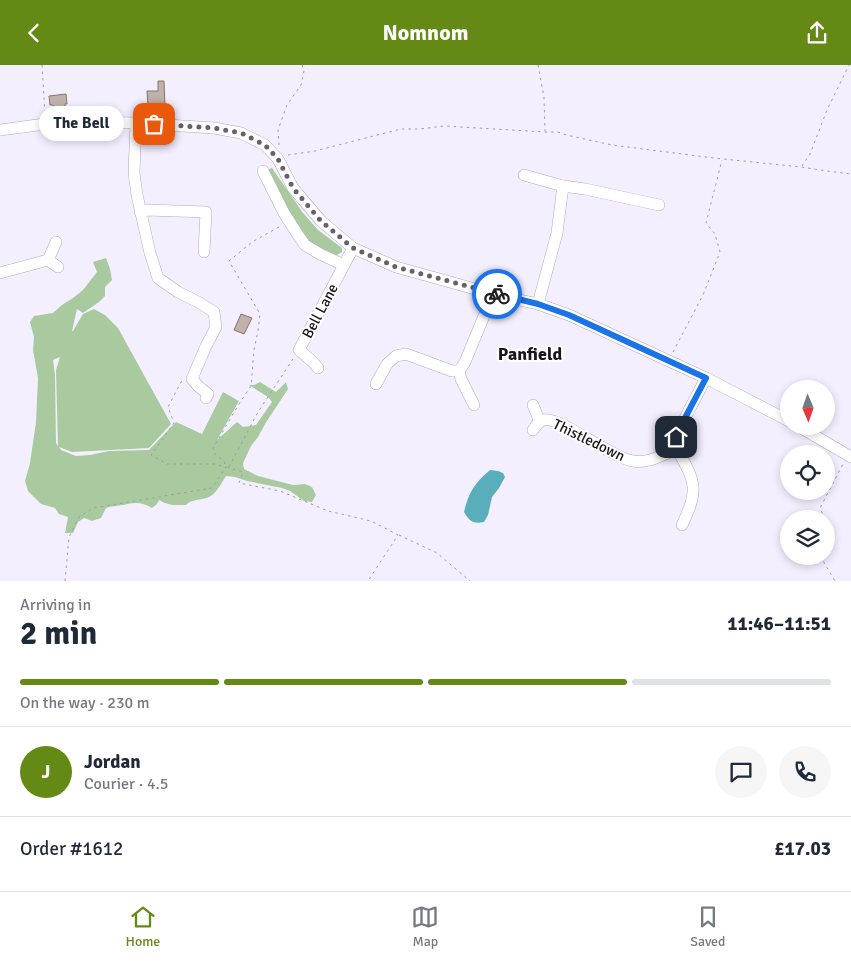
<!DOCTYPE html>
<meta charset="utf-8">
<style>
:root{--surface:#fff;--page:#f6f6f7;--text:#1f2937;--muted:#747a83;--line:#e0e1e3;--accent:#648a15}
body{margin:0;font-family:Signika,sans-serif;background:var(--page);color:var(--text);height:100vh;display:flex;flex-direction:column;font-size:19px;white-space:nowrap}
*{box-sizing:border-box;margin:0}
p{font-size:16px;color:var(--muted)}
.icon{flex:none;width:28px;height:28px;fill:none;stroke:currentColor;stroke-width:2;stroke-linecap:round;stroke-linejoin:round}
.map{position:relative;height:516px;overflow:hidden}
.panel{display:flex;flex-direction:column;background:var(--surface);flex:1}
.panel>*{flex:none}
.needle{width:32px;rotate:178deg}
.controls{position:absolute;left:780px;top:315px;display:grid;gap:10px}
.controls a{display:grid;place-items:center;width:55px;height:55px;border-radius:50%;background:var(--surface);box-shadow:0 2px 8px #0003;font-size:25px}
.pin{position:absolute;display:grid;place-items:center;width:42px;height:42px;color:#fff;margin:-21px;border-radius:10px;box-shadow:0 2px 8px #0006}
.courier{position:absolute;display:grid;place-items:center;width:50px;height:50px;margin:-25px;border:4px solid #1a73e8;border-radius:50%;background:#fff;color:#222;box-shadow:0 1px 6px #0007}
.bubble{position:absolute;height:35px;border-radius:18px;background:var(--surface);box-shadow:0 2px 8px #0003;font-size:16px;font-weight:800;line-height:35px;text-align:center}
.summary em{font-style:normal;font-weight:800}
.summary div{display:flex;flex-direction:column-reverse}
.summary{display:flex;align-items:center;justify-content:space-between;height:85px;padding:0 20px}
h1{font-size:32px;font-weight:800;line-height:38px}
.bar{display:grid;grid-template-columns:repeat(4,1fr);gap:8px 5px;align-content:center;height:60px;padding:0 20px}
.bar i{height:6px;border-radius:4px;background:var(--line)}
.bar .active{background:var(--accent)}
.bar p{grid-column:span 4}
.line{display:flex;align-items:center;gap:12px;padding:0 20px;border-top:1px solid var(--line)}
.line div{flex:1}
.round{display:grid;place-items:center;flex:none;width:52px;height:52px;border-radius:26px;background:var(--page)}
header{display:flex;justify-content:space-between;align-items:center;height:65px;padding:0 20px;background:var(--accent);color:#fff;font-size:22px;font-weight:800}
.tabs{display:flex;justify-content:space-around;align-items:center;height:70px;border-top:1px solid var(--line);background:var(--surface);font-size:14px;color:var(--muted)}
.tabs a{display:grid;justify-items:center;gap:2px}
.tabs .active{color:var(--accent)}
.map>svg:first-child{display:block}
.green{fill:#a9ca9e;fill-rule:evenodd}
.water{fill:#58aeba}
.building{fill:#c1b1a9;stroke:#84766e}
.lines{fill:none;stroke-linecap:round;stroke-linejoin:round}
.minor-casing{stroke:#b0abba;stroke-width:12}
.path{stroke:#9f9ba7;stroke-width:1;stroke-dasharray:2.5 4;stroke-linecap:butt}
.minor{stroke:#fff;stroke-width:11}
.done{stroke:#65626b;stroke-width:5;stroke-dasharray:0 9}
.route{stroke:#1a73e8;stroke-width:6}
.labels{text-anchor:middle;stroke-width:4;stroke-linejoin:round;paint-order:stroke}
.street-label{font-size:15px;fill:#18161b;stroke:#fff}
.quarter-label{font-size:18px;font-weight:bold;fill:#18161b;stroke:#fff}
</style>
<header><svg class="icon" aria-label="back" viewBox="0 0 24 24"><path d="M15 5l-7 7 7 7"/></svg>Nomnom<svg class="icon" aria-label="share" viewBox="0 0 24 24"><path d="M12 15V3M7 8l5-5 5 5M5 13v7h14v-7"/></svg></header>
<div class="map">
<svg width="851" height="516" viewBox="0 0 851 516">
<rect width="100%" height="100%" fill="#f4efff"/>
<g class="green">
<path d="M272,103l31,45 15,17 24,18v4l-7,4 -28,-12 -43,-73z"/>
<path d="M106,193l4,11 2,11 -7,7v9l-6,6 -16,11 -6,-4 -5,22h1l10,-17 11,-5 11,6 13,13 53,96 -22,24 -77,4 -13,-5 2,3 15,6 14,-1 19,-4 40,-1 27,-28 26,12 21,-42 16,9 -22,39 20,-18 6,5 13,-2 16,-23 -4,-5 -19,-12h5l6,-3 16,10 10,-10 2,7 -23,35 -7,13 -7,9 -8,17 1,6 14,7 35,9 12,-1 7,3 4,8 -4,7 -8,-1 -14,-10 -8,-3 -35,-7 -12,-4 -9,-1c-4,6 -9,16 -15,20 -8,5 -19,2 -25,9 -11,0 -17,1 -27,-5l-2,4 -5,4c-10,-6 -17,-6 -29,-3 -5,1 -11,1 -17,3l-5,10 -9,3 -8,-3 -6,4 -5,11h-8l3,-16 -9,-3 -4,-6 -14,-4 -13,-13 -3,-10 5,-18 6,-41 2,-44 -5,-28 1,-13 -4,-15 4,-6 19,-3 9,-8 11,-7 10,-8 14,-18 -4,-10zM60,292l-4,13 2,76 -2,-3 -1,-68 -2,-15z"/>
</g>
<path class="water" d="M490,405l8,1 5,2 2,4 -6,11 -7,9 -4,18 -4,7c-11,2 -14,0 -20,-10 5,-20 10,-28 26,-42z"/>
<g class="building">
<path d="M158,16h6l1,25h-17l-1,-15h11z"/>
<path d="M66,29l1,10h-2v6l-11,1 -1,-6h-3l-1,-9z"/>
<path d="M241,249l11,4 -8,16 -10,-4z"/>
</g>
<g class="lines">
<g class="minor-casing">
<g id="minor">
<path d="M136,58l-2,50 3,22 13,58 8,25 20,14 20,10 16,10 2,15 -10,19 -14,33 6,7 10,8 -2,4"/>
<path d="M0,65l45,-6 42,-2 49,1 78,5 27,5 24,12 13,14 15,29 28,33 32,27 43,19 97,27 45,10 31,11 137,63 83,43"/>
<path d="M263,106l21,42 14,22 7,10 15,9 24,11"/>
<path d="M524,110l39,11 -6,47 -19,71"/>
<path d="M563,121l22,3 74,16"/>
<path d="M140,147l7,-2 59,2 -2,40"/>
<path d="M56,177l-8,18 10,7"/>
<path d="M0,208l48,-13"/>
<path d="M318,303l-4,-5 -15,-13 54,-102"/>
<path d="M459,306l6,-9 28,-68"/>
<path d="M376,319l11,-20 9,-8 10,-2 46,17h7l2,8 13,26"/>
<path d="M533,340l7,17"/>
<path d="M798,361l53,31"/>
<path d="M533,365c3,-4 5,-9 10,-10 16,-5 68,38 90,41 15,3 31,-7 44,-12 19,34 22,40 5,76"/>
<path d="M677,384l-1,-12 10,-21 20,-38"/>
</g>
</g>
<g class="path">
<path d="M42,0l3,49"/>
<path d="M538,0l6,32 1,34"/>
<path d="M279,80l-1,-15 9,-25 14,-20 3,-14 -2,-6"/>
<path d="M288,90l27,-4 86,-22h19l24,-3 101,6h13l8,3 46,10 102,13 87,9 26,4 24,3"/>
<path d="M802,101l8,-12 17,-44 22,-45"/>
<path d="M279,162l-27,15 -23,19 31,53 -2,17 -4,19 -3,36 -12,18 -26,44 1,5 10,8 2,6 17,5 -4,11 41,8 48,20 43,10 27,14 -30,46"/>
<path d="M673,287l30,-57 17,-43 -5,-18 -9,-11 16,-63"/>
<path d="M229,402l29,-55 35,-53"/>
<path d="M825,454l-5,-11 23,-44"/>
<path d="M826,457l2,15 -2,4"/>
<path d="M399,470l38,18 33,28"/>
<path d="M820,491l15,25"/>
<path d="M65,516l4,-44 10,-20 14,-9 119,-20 14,-21 -11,-3h-48l-16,-9 23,-32 -6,-16 13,-25 2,-1"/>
</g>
<use href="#minor" class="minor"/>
</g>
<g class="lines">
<path class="done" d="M154,59l60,4 27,5 24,12 13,14 15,29 28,33 32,27 43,19 101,27"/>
<path class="route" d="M497,229l41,10 31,11 137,63 -20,38 -10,21"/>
</g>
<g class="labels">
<g class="street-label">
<text transform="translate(320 246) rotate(-62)" y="5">Bell Lane</text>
<text transform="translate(589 375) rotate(26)" y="5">Thistledown</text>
</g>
<g class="quarter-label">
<text x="530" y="295">Panfield</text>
</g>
</g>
</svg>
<div class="controls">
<a><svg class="needle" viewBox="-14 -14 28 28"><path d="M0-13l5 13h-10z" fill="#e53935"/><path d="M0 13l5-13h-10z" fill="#747a83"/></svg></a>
<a><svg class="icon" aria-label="locate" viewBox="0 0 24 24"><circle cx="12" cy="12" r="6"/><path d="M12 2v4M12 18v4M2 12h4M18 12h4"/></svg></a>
<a><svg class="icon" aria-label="layers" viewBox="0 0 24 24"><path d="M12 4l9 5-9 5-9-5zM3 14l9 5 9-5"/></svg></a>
</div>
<div class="pin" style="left:154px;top:59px;background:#ea580c"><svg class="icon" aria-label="bag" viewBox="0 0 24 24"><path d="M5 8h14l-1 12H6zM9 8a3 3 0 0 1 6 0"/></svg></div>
<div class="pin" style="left:676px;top:372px;background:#1f2937"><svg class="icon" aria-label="home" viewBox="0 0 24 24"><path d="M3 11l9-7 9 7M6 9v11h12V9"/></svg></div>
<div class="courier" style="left:497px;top:229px"><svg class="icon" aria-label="bike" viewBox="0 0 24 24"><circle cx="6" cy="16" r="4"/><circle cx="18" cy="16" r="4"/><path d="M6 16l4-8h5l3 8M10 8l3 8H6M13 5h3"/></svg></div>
<div class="bubble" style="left:39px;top:41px;width:85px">The Bell</div>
</div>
<section class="panel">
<div class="summary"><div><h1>2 min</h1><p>Arriving in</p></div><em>11:46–11:51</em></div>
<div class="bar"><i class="active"></i><i class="active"></i><i class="active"></i><i></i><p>On the way · 230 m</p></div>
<div class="line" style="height:90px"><b class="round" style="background:var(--accent);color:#fff">J</b><div><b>Jordan</b><p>Courier · 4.5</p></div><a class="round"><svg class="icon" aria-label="chat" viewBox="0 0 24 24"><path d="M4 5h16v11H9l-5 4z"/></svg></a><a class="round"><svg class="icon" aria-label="phone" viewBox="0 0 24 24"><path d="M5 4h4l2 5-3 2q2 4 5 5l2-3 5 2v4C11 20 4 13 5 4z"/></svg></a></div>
<div class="line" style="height:65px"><div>Order #1612</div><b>£17.03</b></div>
</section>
<nav class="tabs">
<a class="active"><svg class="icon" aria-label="home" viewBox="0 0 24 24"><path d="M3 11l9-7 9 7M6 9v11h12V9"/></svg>Home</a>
<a><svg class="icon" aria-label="map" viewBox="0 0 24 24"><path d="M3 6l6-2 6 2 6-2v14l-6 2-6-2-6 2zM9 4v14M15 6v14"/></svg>Map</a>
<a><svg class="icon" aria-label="saved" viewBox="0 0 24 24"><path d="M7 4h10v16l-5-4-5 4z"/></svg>Saved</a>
</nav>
